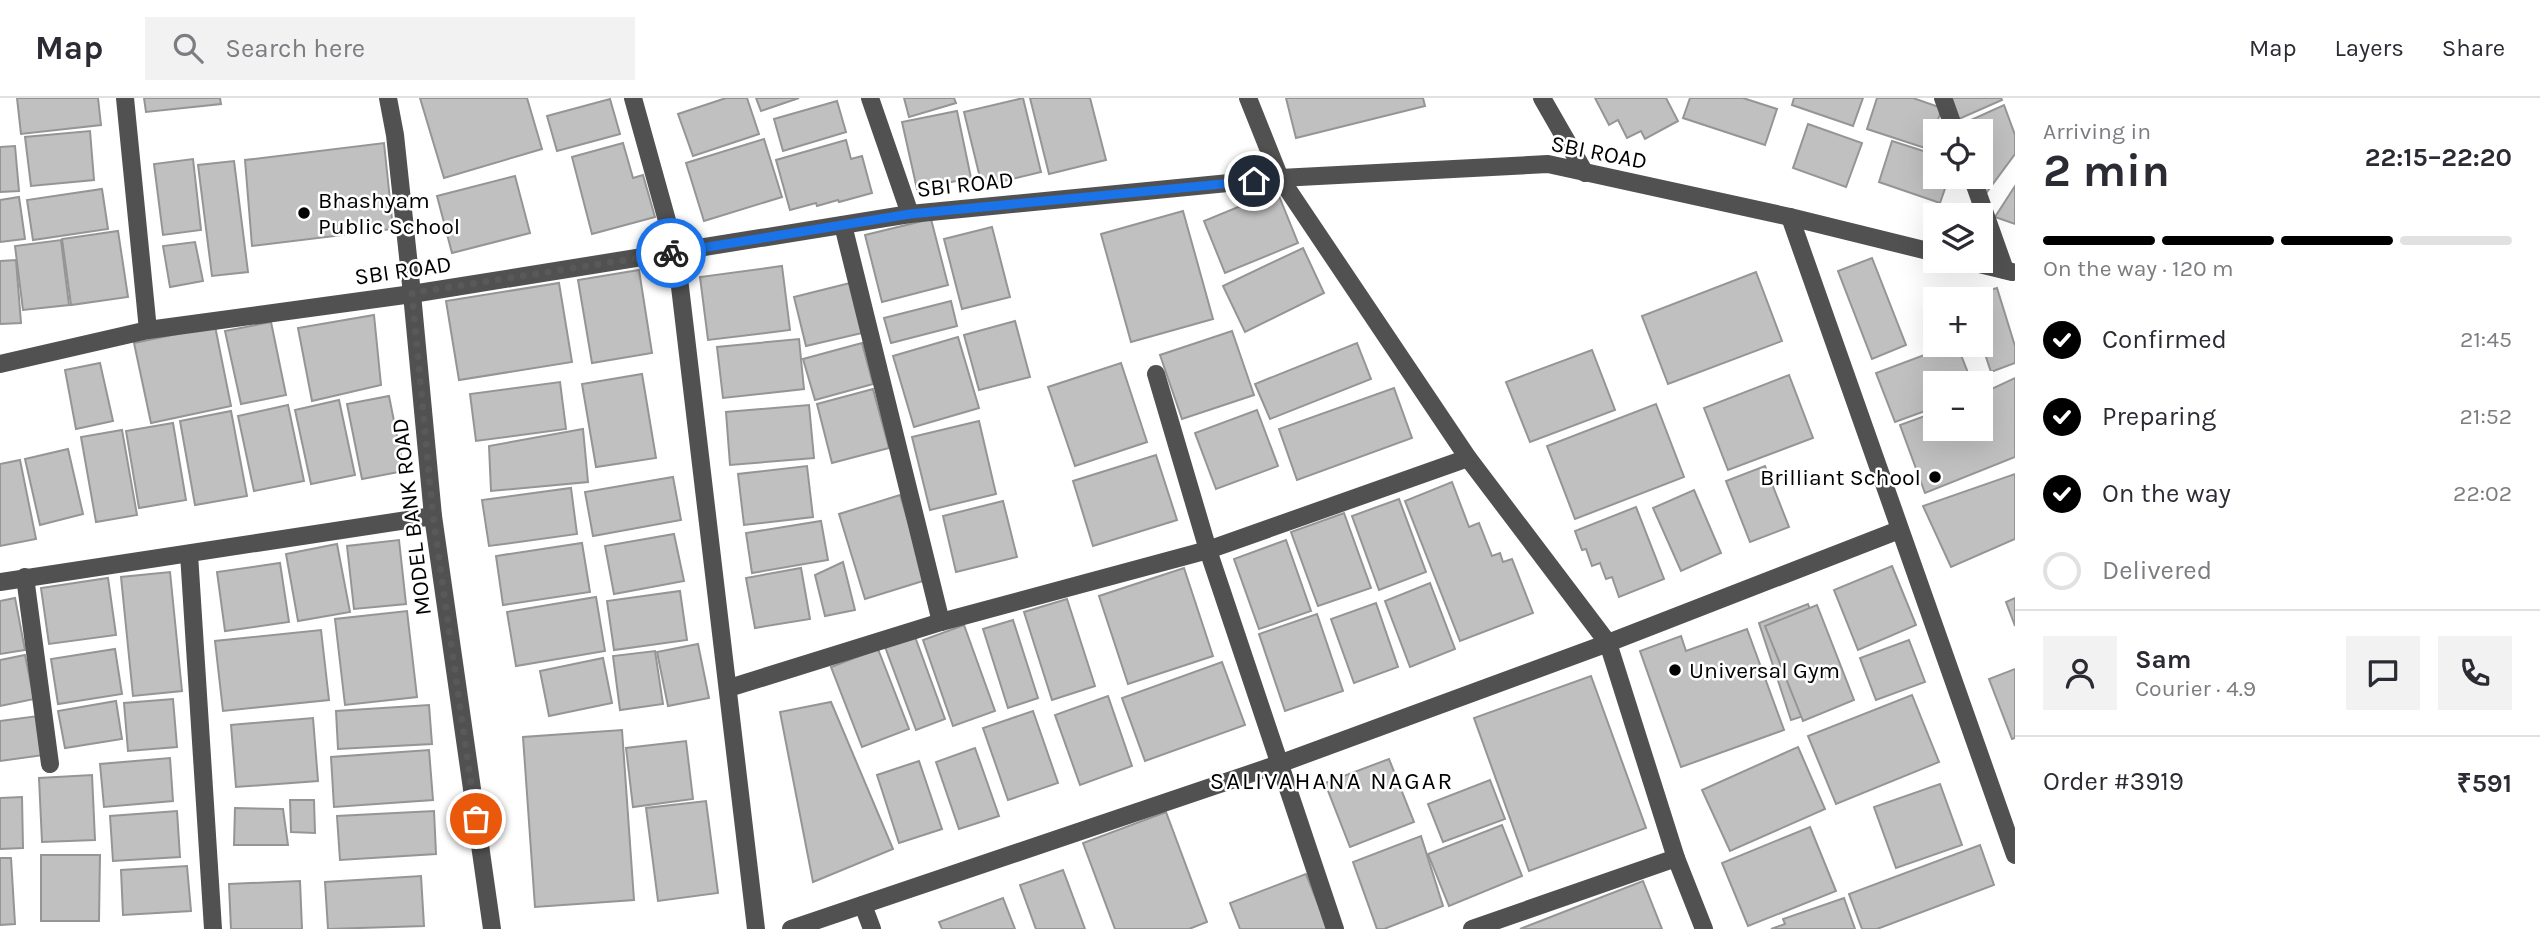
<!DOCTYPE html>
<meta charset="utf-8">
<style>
:root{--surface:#fff;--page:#f2f2f3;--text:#2b2b33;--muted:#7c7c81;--line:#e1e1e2;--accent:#000}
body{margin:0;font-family:Karla,sans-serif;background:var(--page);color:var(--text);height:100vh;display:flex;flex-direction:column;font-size:26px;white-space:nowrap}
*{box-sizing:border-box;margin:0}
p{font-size:23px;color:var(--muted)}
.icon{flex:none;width:38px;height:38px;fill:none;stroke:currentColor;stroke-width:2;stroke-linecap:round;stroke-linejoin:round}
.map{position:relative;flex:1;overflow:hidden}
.sheet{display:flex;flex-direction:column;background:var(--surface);width:525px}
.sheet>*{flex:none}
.tools{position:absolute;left:1923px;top:21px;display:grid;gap:14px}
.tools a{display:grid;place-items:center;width:70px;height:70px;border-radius:0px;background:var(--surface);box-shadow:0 7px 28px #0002;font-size:35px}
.pin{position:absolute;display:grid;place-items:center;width:60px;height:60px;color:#fff;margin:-30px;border:4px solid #fff;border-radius:50%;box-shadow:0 2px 7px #0007}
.courier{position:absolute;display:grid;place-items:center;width:70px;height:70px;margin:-35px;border:5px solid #1a73e8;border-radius:50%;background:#fff;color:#222;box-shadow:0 2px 9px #0007}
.headline em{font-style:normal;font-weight:700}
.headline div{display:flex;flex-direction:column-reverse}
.headline{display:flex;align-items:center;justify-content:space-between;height:119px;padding:0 28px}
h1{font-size:46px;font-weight:700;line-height:52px}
.bar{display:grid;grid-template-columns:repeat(4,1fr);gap:10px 7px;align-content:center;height:84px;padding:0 28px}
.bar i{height:9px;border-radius:5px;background:var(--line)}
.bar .on{background:var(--accent)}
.bar p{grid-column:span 4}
.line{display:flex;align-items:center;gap:18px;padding:0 28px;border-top:2px solid var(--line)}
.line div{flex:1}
.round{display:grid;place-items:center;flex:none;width:74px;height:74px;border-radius:0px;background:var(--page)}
ol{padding:0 28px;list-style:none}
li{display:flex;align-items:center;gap:21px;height:77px}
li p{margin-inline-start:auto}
li .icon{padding:7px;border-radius:50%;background:var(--accent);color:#fff;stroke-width:4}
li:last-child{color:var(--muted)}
li i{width:38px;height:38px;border:4px solid var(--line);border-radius:50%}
header{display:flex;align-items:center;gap:42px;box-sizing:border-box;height:98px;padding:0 35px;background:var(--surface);border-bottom:2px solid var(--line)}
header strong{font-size:33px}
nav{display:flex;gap:38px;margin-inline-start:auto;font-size:24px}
.search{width:490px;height:63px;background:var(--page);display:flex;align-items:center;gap:18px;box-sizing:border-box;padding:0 24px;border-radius:0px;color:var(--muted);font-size:26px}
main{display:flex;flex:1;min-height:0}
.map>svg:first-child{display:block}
.building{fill:#c0c0c0;stroke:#959595;stroke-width:2}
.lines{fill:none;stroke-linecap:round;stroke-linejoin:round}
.minor{stroke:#515151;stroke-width:18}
.done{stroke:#595959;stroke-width:7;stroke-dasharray:0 12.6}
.route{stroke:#1a73e8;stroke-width:9}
.poi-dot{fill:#000;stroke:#fff;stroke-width:2.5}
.labels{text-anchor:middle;stroke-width:5;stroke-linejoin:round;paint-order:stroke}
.street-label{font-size:23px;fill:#000;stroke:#fff}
.poi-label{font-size:23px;fill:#000;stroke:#fff;text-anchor:start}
.neighbourhood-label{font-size:24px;letter-spacing:2px;fill:#000;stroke:#fff}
</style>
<header>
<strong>Map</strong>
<div class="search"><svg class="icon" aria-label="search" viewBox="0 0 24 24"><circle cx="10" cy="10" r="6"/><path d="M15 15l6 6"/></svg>Search here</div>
<nav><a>Map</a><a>Layers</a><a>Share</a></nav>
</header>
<main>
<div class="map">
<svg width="2015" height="831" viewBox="0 0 2015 831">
<rect width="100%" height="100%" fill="#fff"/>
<g class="building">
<path d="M17,0h81l3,27 -80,9z"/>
<path d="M144,0h76l1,6 -75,8z"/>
<path d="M420,0h107l15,51 -98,29z"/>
<path d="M726,0h21l12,36 -66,22 -15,-42z"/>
<path d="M756,0h43l-38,13z"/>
<path d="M904,0h50l2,5 -47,14z"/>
<path d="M1023,0l18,74 -59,14 -18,-74z"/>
<path d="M1030,0h60l16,62 -57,14z"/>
<path d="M1286,0h137l2,8 -129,32z"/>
<path d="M1595,0h71l12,23 -33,18 -4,-8 -14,7 -9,-18 -9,5z"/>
<path d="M1690,0h53l34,11 -12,36 -82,-27z"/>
<path d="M1794,0h69l-10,28 -61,-21z"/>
<path d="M1877,0h36l29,10 -14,41 -61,-20z"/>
<path d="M1952,0h49l1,2 -43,19z"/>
<path d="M610,1l10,35 -63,17 -10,-35z"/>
<path d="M837,3l9,31 -63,19 -9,-32z"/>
<path d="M2004,7l11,30v19l-31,42 -3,-19v-46h-17l-2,-7z"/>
<path d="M957,13l14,67 -54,11 -15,-67z"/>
<path d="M1808,26l54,19 -16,44 -53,-19z"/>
<path d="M90,33l4,49 -63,6 -6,-49z"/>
<path d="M764,41l18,58 -78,24 -18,-58z"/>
<path d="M846,42l5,19 11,-3 10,37 -33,9 -1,-2 -21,6 -1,-3 -26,7 -14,-50z"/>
<path d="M1892,43l44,14v22h13l-9,26 -61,-21z"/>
<path d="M384,45l9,86 -141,17 -7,-86z"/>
<path d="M623,45l10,35 10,-3 12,42 -63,17 -20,-77z"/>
<path d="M15,48l4,45 -19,1v-45z"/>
<path d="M193,61l8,71 -38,5 -9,-71z"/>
<path d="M234,63l14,111 -36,4 -14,-111z"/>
<path d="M515,78l15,57 -78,20 -15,-57z"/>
<path d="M2015,88v38l-20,-7z"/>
<path d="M102,91l6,40 -75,11 -6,-40z"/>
<path d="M1277,93l21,52 -73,30 -21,-52z"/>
<path d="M19,99l6,42 -25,3v-42z"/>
<path d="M1183,113l30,108 -82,23 -30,-108z"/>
<path d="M931,121l17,66 -66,17 -17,-67z"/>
<path d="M992,129l18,70 -48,12 -18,-70z"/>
<path d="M118,133l10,66 -57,8 -9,-66z"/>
<path d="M61,142l8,65 -46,5 -8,-64z"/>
<path d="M195,144l8,39 -33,6 -7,-41z"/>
<path d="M1303,150l21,45 -79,39 -22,-46z"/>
<path d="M1872,160l34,87 -34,14 -34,-88z"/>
<path d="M16,162l5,63 -21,1v-63z"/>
<path d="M782,168l8,64 -82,10 -8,-63z"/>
<path d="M639,172l13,83 -60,10 -14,-83z"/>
<path d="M1756,174l26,69 -114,43 -26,-68z"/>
<path d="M559,185l13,79 -113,18 -13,-79z"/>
<path d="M850,185l12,50 -56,13 -12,-49z"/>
<path d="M1997,190l18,58v17l-24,9 -10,-30v-43h-14l-1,-2z"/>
<path d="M951,203l6,25 -66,17 -7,-25z"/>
<path d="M374,217l7,70 -69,16 -14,-73z"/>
<path d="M1015,223l15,56 -51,13 -15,-55z"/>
<path d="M271,224l15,73 -45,9 -16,-73z"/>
<path d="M215,228l16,80 -80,17 -17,-80z"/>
<path d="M1232,233l22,64 -72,24 -22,-64z"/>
<path d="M958,239l21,71 -65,19 -21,-71z"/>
<path d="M799,241l5,50 -81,9 -6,-51z"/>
<path d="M862,245l11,41 -58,16 -12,-41z"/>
<path d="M1357,245l14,36 -101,40 -15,-35z"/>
<path d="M1951,247h6l15,38h-36v24l-41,15 -19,-49z"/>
<path d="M1592,252l23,60 -85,32 -24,-60z"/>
<path d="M100,265l13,58 -37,8 -11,-59z"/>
<path d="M1121,265l26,79 -72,24 -27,-79z"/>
<path d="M642,276l14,84 -60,9 -14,-83z"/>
<path d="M1789,277l24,63 -85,32 -24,-62z"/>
<path d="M2015,280v79l-90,36 -25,-68 36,-13v17h45v-35z"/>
<path d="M560,284l6,47 -90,12 -6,-47z"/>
<path d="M1394,290l18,50 -115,42 -18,-51z"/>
<path d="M873,291l16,59 -57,15 -15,-59z"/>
<path d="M389,298l15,75 -42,8 -15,-75z"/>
<path d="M339,302l16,75 -44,9 -16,-74z"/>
<path d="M1656,306l28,73 -109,42 -28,-73z"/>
<path d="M288,307l16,76 -50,10 -16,-75z"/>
<path d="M809,307l5,53 -84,7 -4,-53z"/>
<path d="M1257,312l21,56 -62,23 -21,-56z"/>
<path d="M231,313l16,85 -52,9 -15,-84z"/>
<path d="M979,323l17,73 -66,16 -18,-73z"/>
<path d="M173,325l13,77 -47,8 -13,-77z"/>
<path d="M583,331l5,53 -97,9 -2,-45z"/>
<path d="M122,332l15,85 -41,7 -15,-85z"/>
<path d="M68,351l15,65 -43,11 -15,-66z"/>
<path d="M1156,357l21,65 -84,26 -20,-65z"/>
<path d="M20,362l16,79 -36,7v-82z"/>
<path d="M807,368l6,51 -69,8 -6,-51z"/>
<path d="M1765,368l24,61 -39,15 -24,-61z"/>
<path d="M2015,376v65l-64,28 -28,-61z"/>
<path d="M673,379l8,43 -88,16 -8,-44z"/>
<path d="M1452,384l17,45 10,-4 13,33 8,-3 3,9 9,-3 21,54 -73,28 -55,-140z"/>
<path d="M571,390l6,46 -88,12 -7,-46z"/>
<path d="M1694,392l27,63 -40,18 -28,-63z"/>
<path d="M900,397l26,85 -61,19 -26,-85z"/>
<path d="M1399,401l27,73 -47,18 -27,-74z"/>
<path d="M1003,403l14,56 -61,15 -13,-56z"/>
<path d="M1636,409l28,72 -45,18 -7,-20 -6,2 -6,-16 -8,3 -6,-17 -4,1 -7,-19z"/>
<path d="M1344,415l27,75 -53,18 -27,-74z"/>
<path d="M821,423l7,39 -76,13 -6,-40z"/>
<path d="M674,436l10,47 -70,13 -9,-48z"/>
<path d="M399,442l7,64 -52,5 -7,-63z"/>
<path d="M1286,442l25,71 -52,18 -25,-70z"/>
<path d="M582,445l8,49 -87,13 -7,-49z"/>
<path d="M337,446l13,68 -52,9 -12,-67z"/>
<path d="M843,464l12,48 -30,6 -10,-41z"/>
<path d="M280,465l9,59 -64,9 -8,-59z"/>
<path d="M1892,468l24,59 -58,25 -24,-60z"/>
<path d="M801,470l9,51 -55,9 -9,-50z"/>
<path d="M1184,470l29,88 -85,28 -29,-88z"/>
<path d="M170,474l12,119 -49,5 -12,-119z"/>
<path d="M108,480l8,57 -67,9 -8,-56z"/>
<path d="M1430,485l25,66 -45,18 -25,-66z"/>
<path d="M680,493l7,49 -73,10 -7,-49z"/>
<path d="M596,499l9,54 -89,15 -9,-54z"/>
<path d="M15,500l10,52 -25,4v-53z"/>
<path d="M2015,500v28l-9,-24z"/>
<path d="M1067,501l28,87 -43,14 -28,-88z"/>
<path d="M1376,505l22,64 -44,16 -23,-64z"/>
<path d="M1808,506l39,98 -56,18 -32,-97z"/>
<path d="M1817,507l37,95 -51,21 -38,-95z"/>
<path d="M407,513l10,86 -72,8 -10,-86z"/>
<path d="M1317,516l26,77 -58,20 -26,-77z"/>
<path d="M1013,522l25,78 -30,10 -25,-79z"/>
<path d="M964,527l31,86 -42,15 -30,-86z"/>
<path d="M1747,531l37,101 -103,37 -41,-116 41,-15 5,15z"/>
<path d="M321,532l8,70 -106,11 -8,-70z"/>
<path d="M914,536l31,85 -29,11 -32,-86z"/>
<path d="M1909,542l16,42 -49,18 -16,-42z"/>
<path d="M698,546l11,54 -41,8 -11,-54z"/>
<path d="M115,551l7,45 -64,10 -7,-45z"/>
<path d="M878,551l31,80 -47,18 -31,-80z"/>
<path d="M655,553l8,53 -43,6 -7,-54z"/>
<path d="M25,557l9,44 -34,7v-46z"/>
<path d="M603,560l9,45 -63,13 -9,-45z"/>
<path d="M1222,564l23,63 -100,36 -23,-63z"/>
<path d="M2015,571v69l-3,1 -23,-60z"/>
<path d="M1591,578l55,152 -117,43 -55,-153z"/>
<path d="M1912,597l27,67 -103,42 -28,-68z"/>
<path d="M1108,598l24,70 -52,19 -25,-70z"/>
<path d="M173,601l4,48 -49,4 -4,-48z"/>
<path d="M116,603l6,38 -57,9 -7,-37z"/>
<path d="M831,604l62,147 -80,33 -33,-170z"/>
<path d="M429,607l3,39 -94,5 -2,-38z"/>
<path d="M1033,613l25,72 -50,17 -25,-72z"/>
<path d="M38,618l6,39 -44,6v-40z"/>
<path d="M313,620l5,63 -82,6 -5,-62z"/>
<path d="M622,632l12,170 -99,7 -12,-170z"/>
<path d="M686,643l7,58 -60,8 -7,-59z"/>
<path d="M1798,649l27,62 -95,42 -28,-61z"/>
<path d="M975,650l24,68 -40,13 -23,-67z"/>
<path d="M429,652l4,50 -99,7 -3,-50z"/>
<path d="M170,660l3,43 -69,6 -4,-43z"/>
<path d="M1389,661l25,63 -64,25 -25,-64z"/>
<path d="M919,663l23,68 -43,14 -22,-68z"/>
<path d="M92,677l3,65 -53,2 -3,-64z"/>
<path d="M1490,682l15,39 -62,23 -15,-38z"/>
<path d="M1940,686l22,61 -66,23 -22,-61z"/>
<path d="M22,699l1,51 -23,1v-51z"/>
<path d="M290,702h24l1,33 -24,-1z"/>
<path d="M706,703l12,92 -60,8 -12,-93z"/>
<path d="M235,710l48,1 5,36h-54z"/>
<path d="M177,713l3,46 -67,4 -3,-45z"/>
<path d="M434,713l2,43 -96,6 -3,-44z"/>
<path d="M1166,714l41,110 -18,7h-74l-32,-86z"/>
<path d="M1502,727l20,51 -73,30 -21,-52z"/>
<path d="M1810,729l26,64 -88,35 -26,-63z"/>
<path d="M1421,738l22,70 -59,23h-7l-24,-67z"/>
<path d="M1980,747l14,40 -117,44h-15l-13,-35z"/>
<path d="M41,757h59l-1,66h-58z"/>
<path d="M0,760h11l4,66 -15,1z"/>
<path d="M187,768l4,45 -68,4 -2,-45z"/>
<path d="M1063,772l22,59h-49l-16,-44z"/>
<path d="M1306,776l22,55h-88l-10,-26z"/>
<path d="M421,778l3,50 -96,3 -3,-47z"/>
<path d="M300,783l2,48h-71l-2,-45z"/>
<path d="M1643,783l19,48h-142z"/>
<path d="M1003,800l12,31h-73l-3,-7z"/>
<path d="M1844,800l11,31h-84l14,-5 -2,-5z"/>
</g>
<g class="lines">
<g class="minor">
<path d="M125,0l23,232"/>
<path d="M388,0l7,37 17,159 21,222 59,413"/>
<path d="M633,0l43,155 80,676"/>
<path d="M870,0l40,116"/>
<path d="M1248,0l32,80 188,280 140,185 68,215 28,71"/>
<path d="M1542,0l43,75"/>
<path d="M1943,0l12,33"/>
<path d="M1972,79l33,93"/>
<path d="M1790,119l225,638"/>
<path d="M843,127l98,397"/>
<path d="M1967,163l45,11"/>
<path d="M0,266l148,-34 264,-36 498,-80 370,-36 268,-14 242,53 146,36"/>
<path d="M1156,276l52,176 127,379"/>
<path d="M189,456l24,375"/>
<path d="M25,479l25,187"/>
<path d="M0,484l433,-66"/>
<path d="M729,590l212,-66 267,-72 260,-92"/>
<path d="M863,807l9,24"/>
<path d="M791,831l488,-165 329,-121 291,-113"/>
<path d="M1472,831l204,-71"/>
</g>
</g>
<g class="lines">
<path class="done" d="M476,721l-43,-303 -21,-223 259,-40"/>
<path class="route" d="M671,155l239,-39 344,-33"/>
</g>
<g class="poi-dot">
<circle cx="304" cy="115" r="7"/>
<circle cx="1935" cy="379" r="7"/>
<circle cx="1675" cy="572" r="7"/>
</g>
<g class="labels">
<g class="street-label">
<text transform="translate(1599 54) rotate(11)" y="8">SBI ROAD</text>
<text transform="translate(965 86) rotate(-6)" y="8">SBI ROAD</text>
<text transform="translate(403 172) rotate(-8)" y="8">SBI ROAD</text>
<text transform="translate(411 419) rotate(-97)" y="8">MODEL BANK ROAD</text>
</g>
<g class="poi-label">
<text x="318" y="110">Bhashyam<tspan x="318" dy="26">Public School</tspan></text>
<text x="1921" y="387" text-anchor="end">Brilliant School</text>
<text x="1689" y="580">Universal Gym</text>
</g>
<g class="neighbourhood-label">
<text x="1332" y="691">SALIVAHANA NAGAR</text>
</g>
</g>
</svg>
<div class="tools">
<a><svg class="icon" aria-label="locate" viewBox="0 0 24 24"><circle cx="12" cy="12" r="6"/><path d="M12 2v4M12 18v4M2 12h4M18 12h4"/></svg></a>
<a><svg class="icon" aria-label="layers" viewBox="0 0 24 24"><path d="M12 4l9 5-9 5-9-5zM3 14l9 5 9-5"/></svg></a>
<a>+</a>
<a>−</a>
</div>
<div class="pin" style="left:476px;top:721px;background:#ea580c"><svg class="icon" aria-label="bag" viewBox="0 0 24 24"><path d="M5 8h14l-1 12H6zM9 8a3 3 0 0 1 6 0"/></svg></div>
<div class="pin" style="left:1254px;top:83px;background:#1f2937"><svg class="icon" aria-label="home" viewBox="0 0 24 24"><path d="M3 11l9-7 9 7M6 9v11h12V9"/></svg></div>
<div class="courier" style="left:671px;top:155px"><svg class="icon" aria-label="bike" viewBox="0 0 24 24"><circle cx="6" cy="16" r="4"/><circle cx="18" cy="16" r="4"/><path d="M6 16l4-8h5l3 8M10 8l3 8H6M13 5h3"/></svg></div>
</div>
<section class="sheet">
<div class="headline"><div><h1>2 min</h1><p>Arriving in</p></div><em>22:15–22:20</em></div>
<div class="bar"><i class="on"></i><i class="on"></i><i class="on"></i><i></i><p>On the way · 120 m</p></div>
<ol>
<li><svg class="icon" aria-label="check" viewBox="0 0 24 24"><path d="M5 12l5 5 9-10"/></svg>Confirmed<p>21:45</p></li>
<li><svg class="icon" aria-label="check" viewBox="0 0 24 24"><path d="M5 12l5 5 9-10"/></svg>Preparing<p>21:52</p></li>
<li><svg class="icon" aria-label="check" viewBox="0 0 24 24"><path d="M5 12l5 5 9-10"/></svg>On the way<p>22:02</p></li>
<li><i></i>Delivered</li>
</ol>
<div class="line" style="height:126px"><a class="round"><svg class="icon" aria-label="person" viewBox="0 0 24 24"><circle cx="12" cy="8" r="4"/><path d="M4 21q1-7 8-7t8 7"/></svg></a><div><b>Sam</b><p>Courier · 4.9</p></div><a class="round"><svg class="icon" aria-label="chat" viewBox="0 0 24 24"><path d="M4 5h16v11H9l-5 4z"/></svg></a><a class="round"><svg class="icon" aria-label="phone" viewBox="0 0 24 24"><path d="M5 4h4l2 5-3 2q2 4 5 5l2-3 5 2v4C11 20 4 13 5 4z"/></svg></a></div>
<div class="line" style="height:91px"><div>Order #3919</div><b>₹591</b></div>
</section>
</main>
